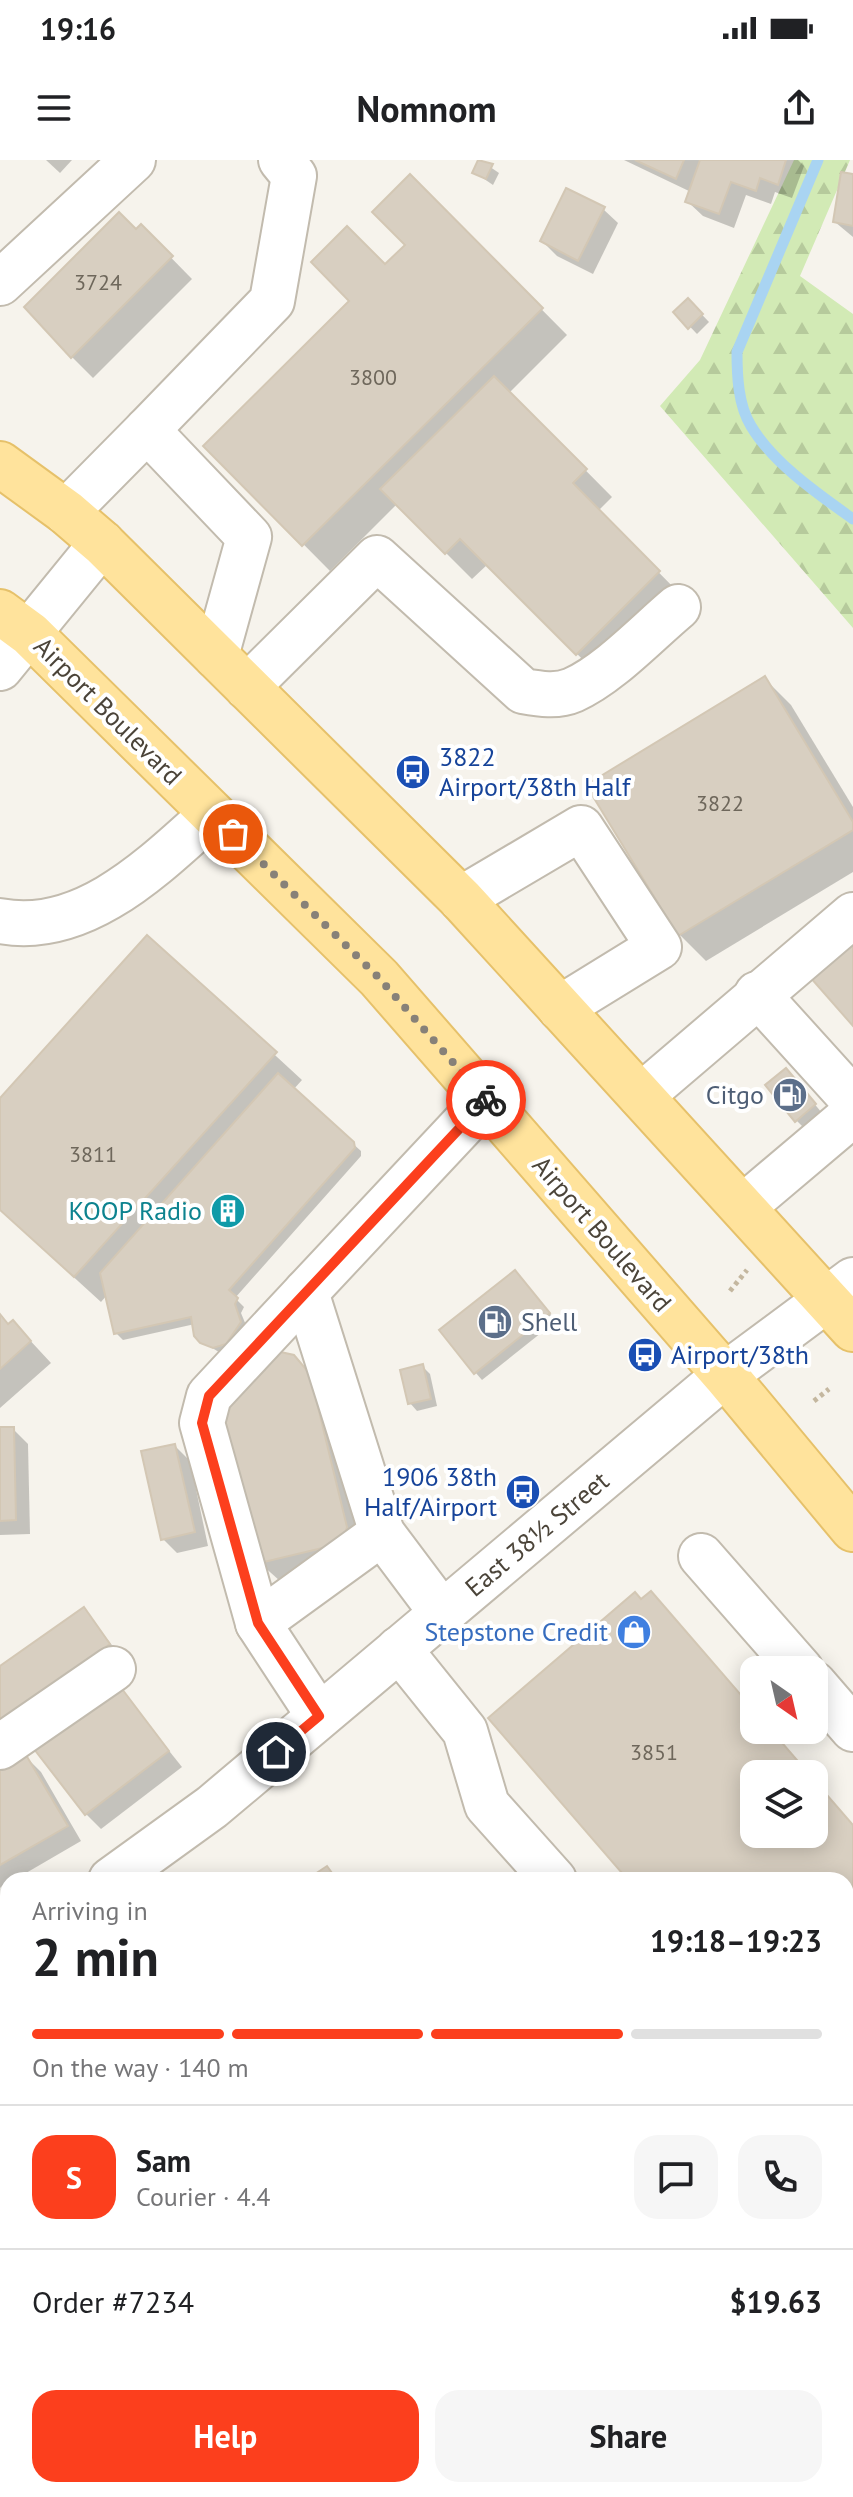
<!DOCTYPE html>
<meta charset="utf-8">
<style>
:root{--surface:#fff;--page:#f6f6f6;--text:#202124;--muted:#757577;--line:#e0e0e0;--accent:#fc3f1d}
body{margin:0;font-family:"PT Sans",sans-serif;background:var(--page);color:var(--text);height:100vh;display:flex;flex-direction:column;font-size:30px;white-space:nowrap}
*{box-sizing:border-box;margin:0}
p{font-size:26px;color:var(--muted)}
.icon{flex:none;width:44px;height:44px;fill:none;stroke:currentColor;stroke-width:2;stroke-linecap:round;stroke-linejoin:round}
.map{position:relative;flex:1;overflow:hidden}
.panel{position:absolute;left:0px;top:1712px;width:854px;height:626px;display:flex;flex-direction:column;background:var(--surface);border-radius:24px 24px 0 0;box-shadow:0 4px 20px #0003}
.panel>*{flex:none}
.needle{width:52px;rotate:146deg}
.fabs{position:absolute;left:740px;top:1496px;display:grid;gap:16px}
.fabs a{display:grid;place-items:center;width:88px;height:88px;border-radius:16px;background:var(--surface);box-shadow:0 4px 20px #0003;font-size:40px}
.pin{position:absolute;display:grid;place-items:center;width:68px;height:68px;color:#fff;margin:-34px;border:4px solid #fff;border-radius:50%;box-shadow:0 2px 8px #0007}
.courier{position:absolute;display:grid;place-items:center;width:80px;height:80px;margin:-40px;border:6px solid #fc3f1d;border-radius:50%;background:#fff;color:#222;box-shadow:0 2px 10px #0007}
.headline em{font-style:normal;font-weight:600}
.headline div{display:flex;flex-direction:column-reverse}
.headline{display:flex;align-items:center;justify-content:space-between;height:136px;padding:0 32px}
h1{font-size:52px;font-weight:600;line-height:60px}
.bar{display:grid;grid-template-columns:repeat(4,1fr);gap:12px 8px;align-content:center;height:96px;padding:0 32px}
.bar i{height:10px;border-radius:6px;background:var(--line)}
.bar .selected{background:var(--accent)}
.bar p{grid-column:span 4}
.line{display:flex;align-items:center;gap:20px;padding:0 32px;border-top:2px solid var(--line)}
.line div{flex:1}
.round{display:grid;place-items:center;flex:none;width:84px;height:84px;border-radius:24px;background:var(--page)}
.primary-button{display:flex;gap:16px;margin-top:auto;padding:16px 32px}
.primary-button a{flex:1;height:92px;border-radius:24px;background:var(--accent);color:#fff;font-size:32px;font-weight:600;line-height:92px;text-align:center}
.primary-button a+a{background:var(--page);color:var(--text)}
.status{display:flex;justify-content:space-between;align-items:center;height:56px;padding:0 40px;background:var(--surface);direction:ltr}
.status svg{height:22px;fill:currentColor}
header{display:flex;justify-content:space-between;align-items:center;height:104px;padding:0 32px;background:var(--surface);font-size:36px;font-weight:600}
.map>svg:first-child{display:block}
.green{fill:#d2eab5}
.forest{fill:url(#forest-firs)}
.shadow{fill:#0003}
.lines{fill:none;stroke-linecap:round;stroke-linejoin:round}
.stream{stroke:#a9d4f2;stroke-width:11}
.building{fill:#d8cfc1;stroke:#d3c7b4;stroke-width:2}
.minor-casing{stroke:#c2bbae;stroke-width:48}
.major-casing{stroke:#e6c16a;stroke-width:48}
.path{stroke:#c4b79f;stroke-width:5;stroke-dasharray:4 4;stroke-linecap:butt}
.minor{stroke:#fff;stroke-width:44}
.major{stroke:#ffe39c;stroke-width:44}
.done{stroke:#878178;stroke-width:8;stroke-dasharray:0 14.4}
.route{stroke:#fc3f1d;stroke-width:10}
.labels{text-anchor:middle;stroke-width:8;stroke-linejoin:round;paint-order:stroke}
.number-label{font-size:22px;fill:#6e675b}
.street-label{font-size:26px;fill:#4b4439;stroke:#fff}
.transit-label{font-size:26px;fill:#164399;stroke:#fff;text-anchor:start}
.service-label{font-size:26px;fill:#4e5e75;stroke:#fff;text-anchor:end}
.culture-label{font-size:26px;fill:#0d838f;stroke:#fff;text-anchor:end}
.shop-label{font-size:26px;fill:#366cbe;stroke:#fff;text-anchor:end}
</style>
<div class="status"><b>19:16</b><svg viewBox="0 0 49 12"><path d="M0 12V9h3v3zM5 12V6h3v6zM10 12V3h3v9zM15 12V0h3v12zM26 1h20v11H26zM47 4h2v5h-2z"/></svg></div>
<header><svg class="icon" aria-label="menu" viewBox="0 0 24 24"><path d="M4 6h16M4 12h16M4 18h16"/></svg>Nomnom<svg class="icon" aria-label="share" viewBox="0 0 24 24"><path d="M12 15V3M7 8l5-5 5 5M5 13v7h14v-7"/></svg></header>
<div class="map">
<svg width="853" height="2337" viewBox="0 0 853 2337">
<defs>
<pattern id="forest-firs" width="22" height="20" patternUnits="userSpaceOnUse" patternTransform="scale(2)"><rect width="22" height="20" fill="#d2eab5"/><path d="M5 1l3.5 6h-7zM16 11l3.5 6h-7z" fill="#b6ca9c"/></pattern>
</defs>
<rect width="100%" height="100%" fill="#f6f3ec"/>
<g class="green">
<path d="M846,1830h7v444l-7,2z"/>
<path d="M8,1932v398h721l-13,7h-716v-404z"/>
</g>
<g class="forest">
<path d="M794,0h56l-50,116 53,38v314l-193,-222 40,-46z"/>
<path d="M853,1831v79l-7,2v-80z"/>
</g>
<g class="shadow">
<path d="M46,0h26l-12,13z"/>
<path d="M480,0l19,13 -6,12 -19,-13z"/>
<path d="M624,0h174l6,6 -12,32 -17,-6 -4,12 -25,-9 -12,33 -31,-12 -15,-14 3,-10z"/>
<path d="M853,16v61l-18,-15z"/>
<path d="M410,17l157,158 -58,58 103,104 -14,14 87,88 -84,79 -113,-114 -16,15 -75,-75 -67,67 -124,-125 202,-201z"/>
<path d="M603,49l15,14 -25,51 -36,-18 -15,-15z"/>
<path d="M141,67l51,52 -99,99 -21,-21z"/>
<path d="M688,140l21,22 -12,12 -21,-22z"/>
<path d="M765,519l26,26 62,102v65l-147,89 -26,-26 -91,-150z"/>
<path d="M148,778l154,142 -9,10 68,61v5l-126,142 9,9 -3,6 7,17 -26,24 -21,-13 -6,-17 -72,16 -7,-7 -9,-38 -6,7 -101,-92v-109z"/>
<path d="M793,918l29,35 -19,14 -7,-7z"/>
<path d="M522,1119l34,42 -74,59 -7,-8z"/>
<path d="M0,1156l9,9 4,-3 38,41 -51,45z"/>
<path d="M302,1205l22,22 44,163 -88,31 -28,-25z"/>
<path d="M422,1206l8,8 7,32 -20,5 -7,-8z"/>
<path d="M0,1269h13l15,15 2,90 -30,1z"/>
<path d="M175,1286l15,15 18,85 -31,7 -14,-14z"/>
<path d="M84,1450l39,49 -111,78 -12,-69z"/>
<path d="M118,1527l64,80 -81,62 -15,-15z"/>
<path d="M754,1552v18h16l37,44h-53v60h60v-52l39,45v126h-7v-73h-215z"/>
<path d="M26,1597l15,15 40,69 -67,39h-6l-8,8v-116z"/>
</g>
<g class="lines">
<path class="stream" d="M818,0l-81,192c0,23 1,53 14,74 22,37 67,68 102,93"/>
</g>
<g class="building">
<path d="M478,0l15,4 -7,15 -14,-6z"/>
<path d="M635,0h49l-8,19z"/>
<path d="M700,0h86l-8,25 -18,-7 -4,13 -25,-9 -12,32 -34,-12z"/>
<path d="M841,12l12,2v52l-20,-4z"/>
<path d="M410,14l133,134 -241,238 -99,-100 146,-145 -38,-39 36,-36 38,38 20,-19 -33,-33z"/>
<path d="M566,28l39,19 -27,54 -38,-20z"/>
<path d="M119,52l17,17 5,-5 32,32 -102,102 -47,-51z"/>
<path d="M688,138l15,16 -15,15 -15,-17z"/>
<path d="M494,216l93,93 -14,14 87,88 -84,84 -116,-116 -15,15 -65,-65z"/>
<path d="M765,516l88,146v8l-175,106 -92,-151z"/>
<path d="M147,775l130,117 -203,225 -74,-67v-112z"/>
<path d="M853,776v90l-43,-49z"/>
<path d="M786,908l30,36 -21,18 -30,-37z"/>
<path d="M278,913l76,69 1,6 -126,142 9,8 -3,6 6,18 -15,22 -13,4 -13,-5 -6,-7 -3,-19 -77,17 -14,-61z"/>
<path d="M515,1110l35,43 -76,61 -35,-44z"/>
<path d="M0,1154l8,10 5,-4 18,21 -31,28z"/>
<path d="M276,1191l18,4 16,19 37,153 -3,11 -9,7 -71,17 -6,-1 -40,-145z"/>
<path d="M423,1204l8,35 -23,5 -8,-34z"/>
<path d="M0,1267h14l2,93 -16,1z"/>
<path d="M175,1284l20,88 -34,8 -20,-89z"/>
<path d="M651,1431l103,119v20h17l38,44h-55v60h60v-54l39,45v120l-7,1v-66h-218l-140,-162 147,-126 6,7z"/>
<path d="M84,1447l26,37 -110,77v-55z"/>
<path d="M119,1525l50,66 -84,64 -51,-66z"/>
<path d="M26,1595l42,71 -68,39v-95z"/>
<path d="M327,1706l10,14h-31z"/>
</g>
<g class="lines">
<g class="minor-casing">
<g id="minor">
<path d="M0,123l133,-123"/>
<path d="M147,270l125,-129 22,-125 -13,-16"/>
<path d="M66,352l81,-82 102,107 -33,119"/>
<path d="M0,508l102,-125"/>
<path d="M247,527l130,-129 146,133c17,3 34,6 50,-1 36,-16 75,-58 105,-83"/>
<path d="M461,739l120,-71 78,119 -99,61"/>
<path d="M0,761c84,16 155,-56 212,-107"/>
<path d="M757,834l96,106"/>
<path d="M641,936l212,-181"/>
<path d="M743,1047l110,-93"/>
<path d="M306,1132l-97,104 -7,27 56,200 61,93"/>
<path d="M701,1396l100,114"/>
<path d="M442,1453l-60,-80 -76,-241 180,-192"/>
<path d="M258,1463l124,-90"/>
<path d="M399,1489l66,82 22,74 67,75"/>
<path d="M814,1524l39,45"/>
<path d="M0,1587l113,-78"/>
<path d="M111,1720l101,-73 513,-432 128,-95"/>
<path d="M0,1786l8,-5"/>
<path d="M846,1813h7"/>
<path d="M846,2304l7,-2"/>
<path d="M764,2337l14,-7"/>
</g>
</g>
<g class="major-casing">
<g id="major">
<path d="M0,304l66,48 36,31 359,356 392,430"/>
<path d="M0,452l30,22 349,344 346,397 128,154"/>
</g>
</g>
<g class="path">
<path d="M730,1131l17,-21"/>
<path d="M814,1241l15,-12"/>
<path d="M0,1986l8,1"/>
<path d="M846,2137h7"/>
<path d="M846,2191l7,27"/>
</g>
<use href="#minor" class="minor"/>
<use href="#major" class="major"/>
</g>
<g class="lines">
<path class="done" d="M233,674l146,144 107,122"/>
<path class="route" d="M276,1592l43,-36 -61,-93 -56,-200 7,-27 277,-296"/>
</g>
<defs>
<g id="bus-disc" transform="scale(1.8)"><circle r="9.5" fill="#1a4fb4" stroke="#fff"/><path d="M-5-6H5V4H4V6H2V4H-2V6H-4V4H-5ZM-3.5-4V0h7V-4ZM-3.5 1.2v1.5H-2V1.2ZM2 1.2v1.5H3.5V1.2Z" fill="#fff"/></g>
<g id="fuel-disc" transform="scale(1.8)"><circle r="9.5" fill="#5c6f8a" stroke="#fff"/><path d="M-5.5-6h7V0h2V4h1.3V-2.5L3-4.5l.8-.8L6-3V5H2.5V1h-1V6h-7ZM-4.2-4.7v3.2H.2V-4.7Z" fill="#fff"/></g>
<g id="building-disc" transform="scale(1.8)"><circle r="9.5" fill="#0f9aa8" stroke="#fff"/><path d="M-4-6H4V6H1V3H-1V6H-4ZM-2.5-4.3h1.7v1.8h-1.7ZM.8-4.3h1.7v1.8H.8ZM-2.5-1h1.7V.8h-1.7ZM.8-1h1.7V.8H.8Z" fill="#fff"/></g>
<g id="shop-disc" transform="scale(1.8)"><circle r="9.5" fill="#3f7fe0" stroke="#fff"/><path d="M-5-2.5h2.3a2.7 3.5 0 0 1 5.4 0H5L5.5 6h-11ZM-1.5-2.5h3a1.5 2.3 0 0 0-3 0Z" fill="#fff"/></g>
</defs>
<g fill-rule="evenodd">
<use href="#bus-disc" x="413" y="612"/>
<use href="#fuel-disc" x="790" y="935"/>
<use href="#building-disc" x="228" y="1051"/>
<use href="#fuel-disc" x="495" y="1162"/>
<use href="#bus-disc" x="645" y="1195"/>
<use href="#bus-disc" x="523" y="1332"/>
<use href="#shop-disc" x="634" y="1472"/>
</g>
<g class="labels">
<g class="number-label">
<text x="98" y="130">3724</text>
<text x="373" y="225">3800</text>
<text x="720" y="651">3822</text>
<text x="93" y="1002">3811</text>
<text x="654" y="1600">3851</text>
</g>
<g class="street-label">
<text transform="translate(108 551) rotate(45)" y="9">Airport Boulevard</text>
<text transform="translate(602 1074) rotate(49)" y="9">Airport Boulevard</text>
<text transform="translate(537 1374) rotate(-40)" y="9">East 38½ Street</text>
</g>
<g class="transit-label">
<text x="439" y="606">3822<tspan x="439" dy="30">Airport/38th Half</tspan></text>
<text x="671" y="1204">Airport/38th</text>
<text x="497" y="1326" text-anchor="end">1906 38th<tspan x="497" dy="30">Half/Airport</tspan></text>
</g>
<g class="service-label">
<text x="764" y="944">Citgo</text>
<text x="521" y="1171" text-anchor="start">Shell</text>
</g>
<g class="culture-label">
<text x="202" y="1060">KOOP Radio</text>
</g>
<g class="shop-label">
<text x="608" y="1481">Stepstone Credit</text>
</g>
</g>
</svg>
<div class="fabs">
<a><svg class="needle" viewBox="-14 -14 28 28"><path d="M0-13l5 13h-10z" fill="#e53935"/><path d="M0 13l5-13h-10z" fill="#757577"/></svg></a>
<a><svg class="icon" aria-label="layers" viewBox="0 0 24 24"><path d="M12 4l9 5-9 5-9-5zM3 14l9 5 9-5"/></svg></a>
</div>
<div class="pin" style="left:233px;top:674px;background:#ea580c"><svg class="icon" aria-label="bag" viewBox="0 0 24 24"><path d="M5 8h14l-1 12H6zM9 8a3 3 0 0 1 6 0"/></svg></div>
<div class="pin" style="left:276px;top:1592px;background:#1f2937"><svg class="icon" aria-label="home" viewBox="0 0 24 24"><path d="M3 11l9-7 9 7M6 9v11h12V9"/></svg></div>
<div class="courier" style="left:486px;top:940px"><svg class="icon" aria-label="bike" viewBox="0 0 24 24"><circle cx="6" cy="16" r="4"/><circle cx="18" cy="16" r="4"/><path d="M6 16l4-8h5l3 8M10 8l3 8H6M13 5h3"/></svg></div>
<section class="panel">
<div class="headline"><div><h1>2 min</h1><p>Arriving in</p></div><em>19:18–19:23</em></div>
<div class="bar"><i class="selected"></i><i class="selected"></i><i class="selected"></i><i></i><p>On the way · 140 m</p></div>
<div class="line" style="height:144px"><b class="round" style="background:var(--accent);color:#fff">S</b><div><b>Sam</b><p>Courier · 4.4</p></div><a class="round"><svg class="icon" aria-label="chat" viewBox="0 0 24 24"><path d="M4 5h16v11H9l-5 4z"/></svg></a><a class="round"><svg class="icon" aria-label="phone" viewBox="0 0 24 24"><path d="M5 4h4l2 5-3 2q2 4 5 5l2-3 5 2v4C11 20 4 13 5 4z"/></svg></a></div>
<div class="line" style="height:104px"><div>Order #7234</div><b>$19.63</b></div>
<div class="primary-button"><a>Help</a><a>Share</a></div>
</section>
</div>
